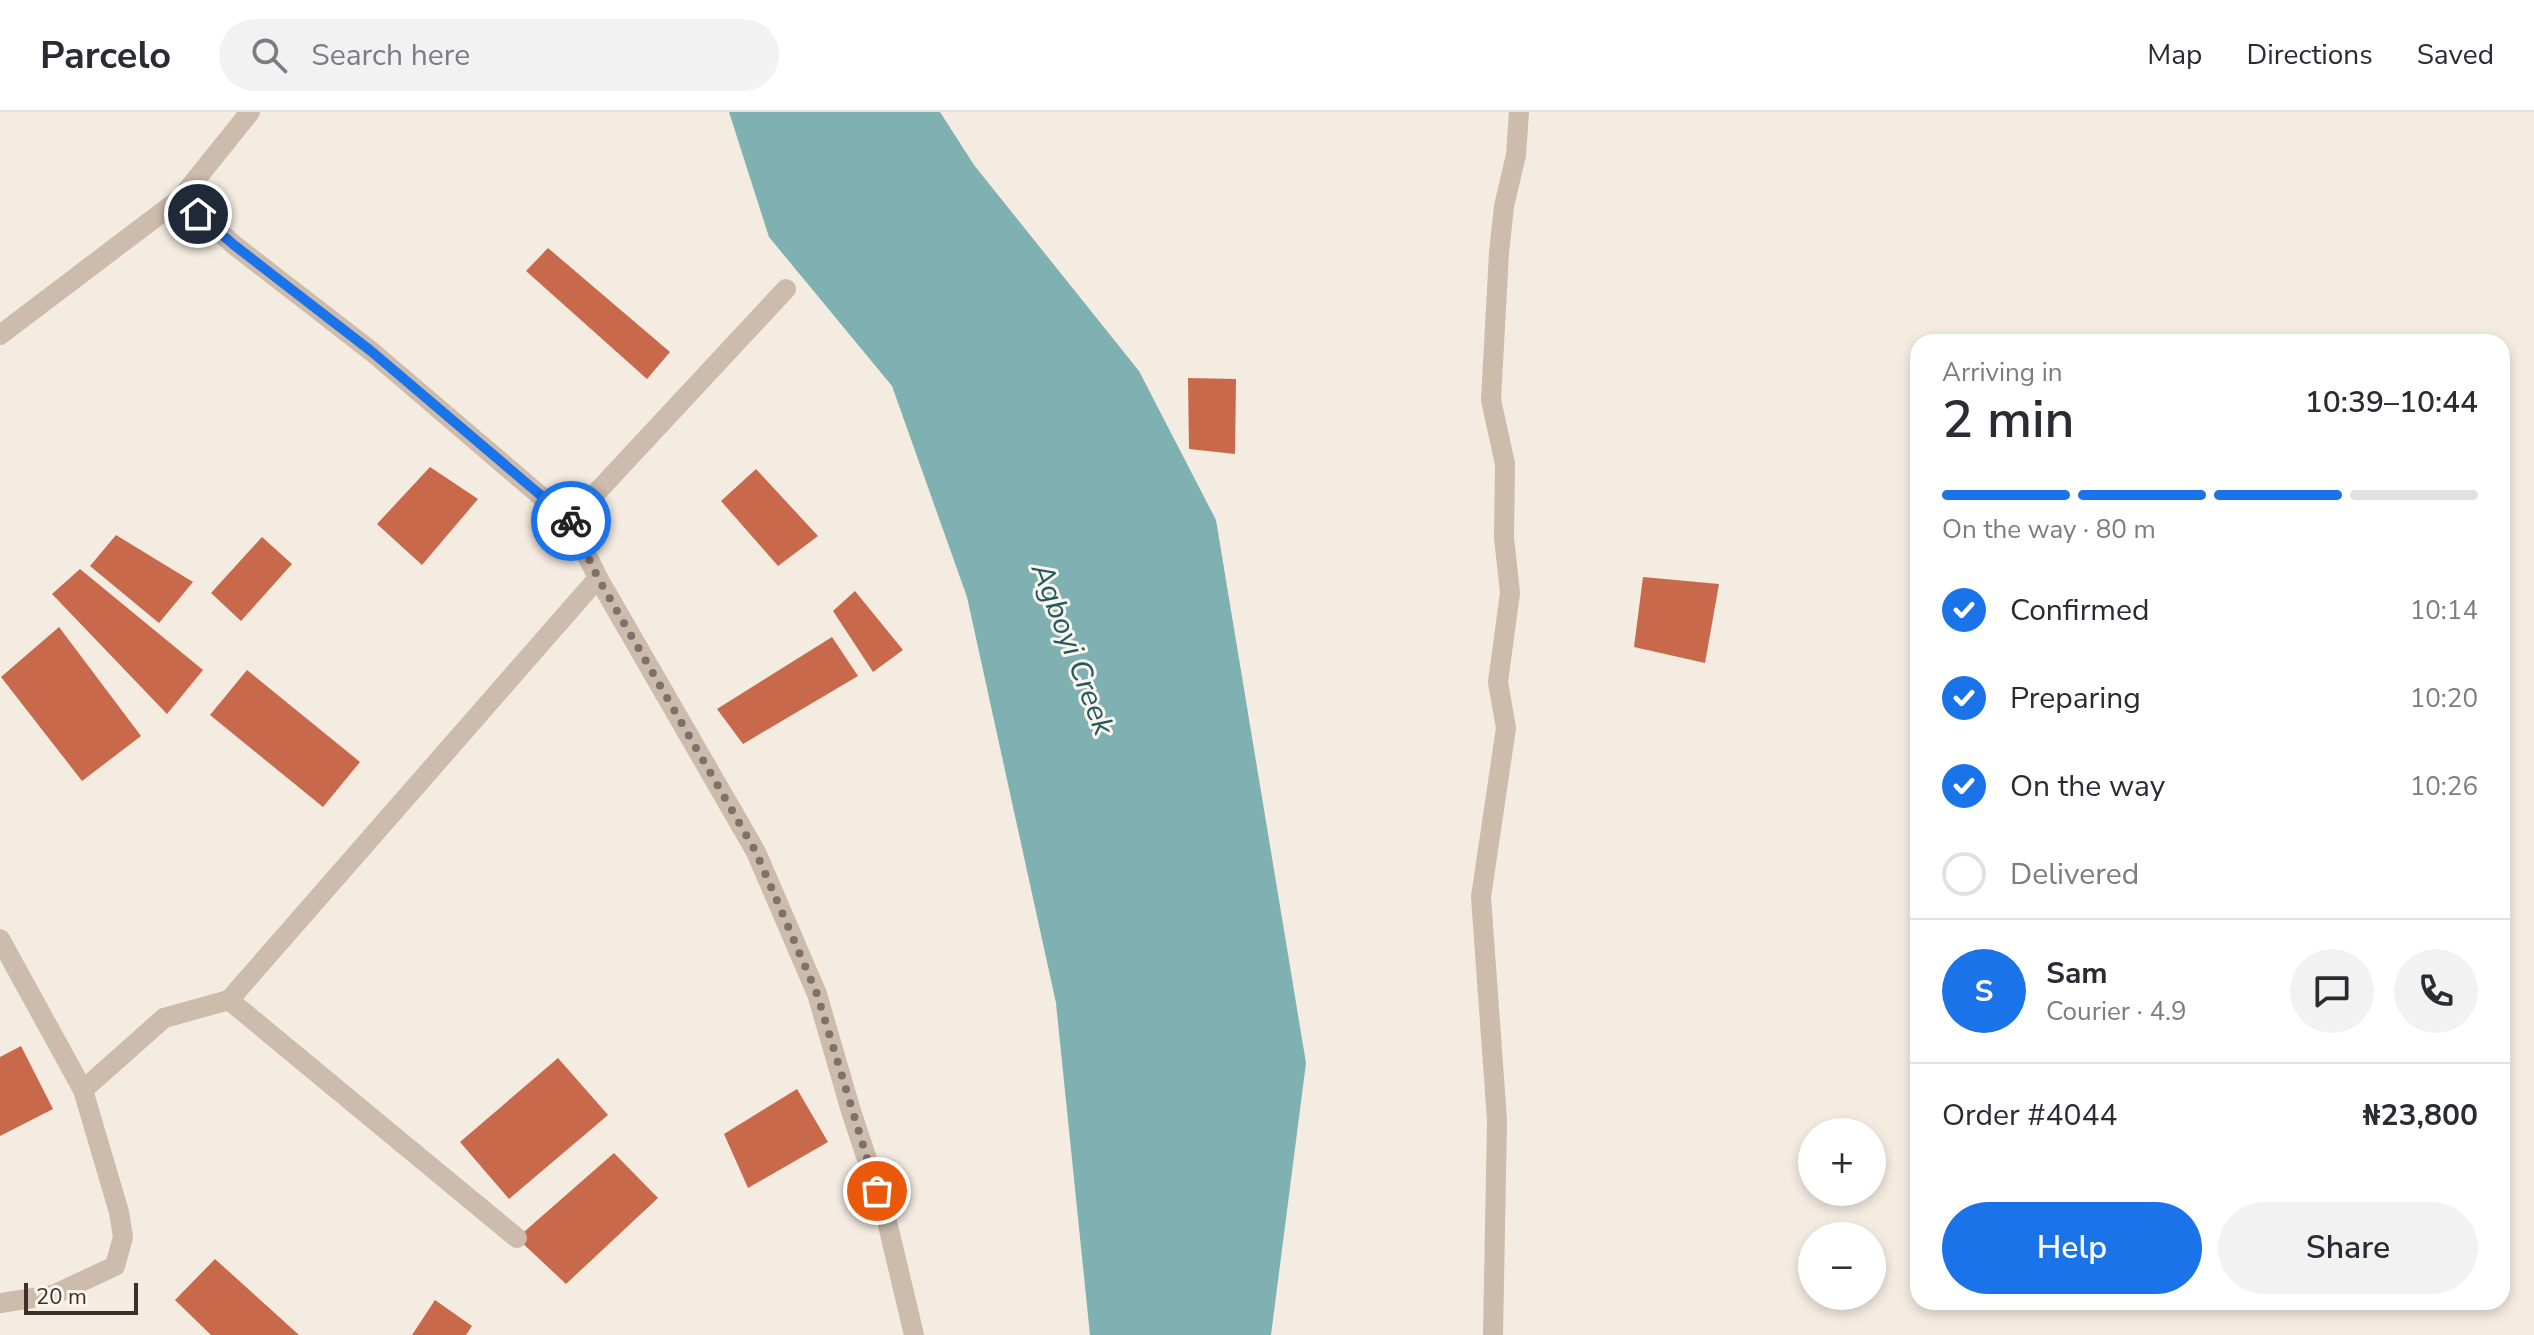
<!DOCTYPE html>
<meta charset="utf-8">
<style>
:root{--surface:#fff;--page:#f2f2f3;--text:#2b2b33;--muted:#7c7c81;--line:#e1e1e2;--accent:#1a73e8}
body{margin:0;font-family:"Nunito Sans",sans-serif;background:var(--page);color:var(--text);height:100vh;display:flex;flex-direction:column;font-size:30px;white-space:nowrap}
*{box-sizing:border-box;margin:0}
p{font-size:26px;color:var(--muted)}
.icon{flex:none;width:44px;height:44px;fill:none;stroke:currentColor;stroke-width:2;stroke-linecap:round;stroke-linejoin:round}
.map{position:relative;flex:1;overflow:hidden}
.drawer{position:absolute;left:1910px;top:222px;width:600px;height:976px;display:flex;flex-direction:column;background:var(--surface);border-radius:24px;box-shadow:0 4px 12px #0003}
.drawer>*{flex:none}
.tools{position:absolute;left:1798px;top:1006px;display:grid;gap:16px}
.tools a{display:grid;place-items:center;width:88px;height:88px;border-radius:50%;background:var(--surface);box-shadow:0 4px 12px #0003;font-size:40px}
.scale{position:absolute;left:24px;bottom:20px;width:114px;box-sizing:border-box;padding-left:8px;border:4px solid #3b302b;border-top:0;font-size:22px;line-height:28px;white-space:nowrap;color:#3b302b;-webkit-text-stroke:6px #fbf5ee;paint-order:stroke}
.pin{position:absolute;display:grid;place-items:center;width:68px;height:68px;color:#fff;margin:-34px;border:4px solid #fff;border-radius:50%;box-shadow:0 2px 8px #0007}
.courier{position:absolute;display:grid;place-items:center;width:80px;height:80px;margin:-40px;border:6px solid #1a73e8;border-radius:50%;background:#fff;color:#222;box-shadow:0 2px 10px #0007}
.headline em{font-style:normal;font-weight:600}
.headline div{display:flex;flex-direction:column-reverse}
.headline{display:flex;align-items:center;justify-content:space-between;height:136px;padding:0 32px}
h1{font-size:52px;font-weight:600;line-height:60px}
.bar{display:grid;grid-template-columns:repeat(4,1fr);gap:12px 8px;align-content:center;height:96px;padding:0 32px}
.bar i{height:10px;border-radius:6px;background:var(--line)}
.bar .selected{background:var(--accent)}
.bar p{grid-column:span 4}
.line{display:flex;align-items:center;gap:20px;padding:0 32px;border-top:2px solid var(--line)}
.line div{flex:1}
.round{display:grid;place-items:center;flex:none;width:84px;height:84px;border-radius:42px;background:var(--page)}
ol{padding:0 32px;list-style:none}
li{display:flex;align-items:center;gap:24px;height:88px}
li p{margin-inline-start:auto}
li .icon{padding:8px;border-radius:50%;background:var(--accent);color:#fff;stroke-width:4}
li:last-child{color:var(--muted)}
li i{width:44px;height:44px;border:4px solid var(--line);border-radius:50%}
.action{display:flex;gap:16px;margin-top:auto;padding:16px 32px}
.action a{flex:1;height:92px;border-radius:48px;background:var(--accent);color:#fff;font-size:32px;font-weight:600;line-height:92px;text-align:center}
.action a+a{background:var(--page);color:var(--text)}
header{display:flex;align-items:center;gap:48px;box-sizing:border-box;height:112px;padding:0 40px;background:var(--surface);border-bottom:2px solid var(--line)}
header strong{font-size:38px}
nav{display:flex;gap:44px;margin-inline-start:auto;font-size:28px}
.search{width:560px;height:72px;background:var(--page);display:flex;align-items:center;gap:20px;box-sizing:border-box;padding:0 28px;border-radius:44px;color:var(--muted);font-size:30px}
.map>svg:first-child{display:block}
.water{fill:#7fb0b2}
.building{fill:#c8694b}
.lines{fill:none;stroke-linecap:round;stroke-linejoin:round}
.street{stroke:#cdbbac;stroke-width:20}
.done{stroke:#7c716b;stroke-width:8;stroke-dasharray:0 14.4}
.route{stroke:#1a73e8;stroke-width:10}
.labels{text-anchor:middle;stroke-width:6;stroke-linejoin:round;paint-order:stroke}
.water-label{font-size:30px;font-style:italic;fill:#1f5a5e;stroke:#fbf5ee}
</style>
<header>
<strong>Parcelo</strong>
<div class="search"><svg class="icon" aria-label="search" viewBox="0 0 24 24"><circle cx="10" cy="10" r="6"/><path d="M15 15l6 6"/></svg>Search here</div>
<nav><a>Map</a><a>Directions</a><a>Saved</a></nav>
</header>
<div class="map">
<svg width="2534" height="1223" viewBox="0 0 2534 1223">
<rect width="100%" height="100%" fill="#f4ebe1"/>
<path class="water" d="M729,0h211l34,53 165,206 77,149 90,543 -35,272h-181l-34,-332 -89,-406 -75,-211 -123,-149z"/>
<g class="building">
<path d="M548,136l122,104 -23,27 -121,-108z"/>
<path d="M1188,266l48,1 -1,75 -46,-5z"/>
<path d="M430,355l48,32 -56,66 -45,-41z"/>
<path d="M756,357l62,67 -40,30 -57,-65z"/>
<path d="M116,423l77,47 -34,41 -69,-57z"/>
<path d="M262,425l30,27 -51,57 -30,-28z"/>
<path d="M80,457l123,101 -36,44 -115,-120z"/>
<path d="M1643,465l76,7 -14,79 -71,-16z"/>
<path d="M855,479l48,59 -30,22 -40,-61z"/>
<path d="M59,515l82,109 -59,45 -81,-104z"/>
<path d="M832,525l26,39 -115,68 -26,-35z"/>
<path d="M247,558l113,92 -37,45 -113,-92z"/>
<path d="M21,934l32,63 -53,27v-79z"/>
<path d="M558,946l50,57 -99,84 -49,-57z"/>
<path d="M797,977l31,53 -80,46 -24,-54z"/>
<path d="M614,1041l44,45 -92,86 -49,-46z"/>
<path d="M215,1147l84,76h-88l-36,-35z"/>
<path d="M435,1188l37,26 -6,9h-54z"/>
</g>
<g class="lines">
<g class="street">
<path d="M181,86l53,47 137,106 199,170 28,57 158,274 61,142 34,117 35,106 28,118"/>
<path d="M0,223l181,-137 69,-86"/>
<path d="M570,409l216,-232"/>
<path d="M0,827l83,151 36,122 4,25 -8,29 -62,29 -53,8"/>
<path d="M229,888l288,238"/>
<path d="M83,978l81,-72 65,-18 369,-422"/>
<path d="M1493,1223l4,-215 -16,-223 25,-169 -8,-46 12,-89 -6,-55 1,-74 -14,-64 8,-147 5,-47 12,-51 3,-43"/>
</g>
</g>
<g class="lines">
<path class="done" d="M571,409l27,57 158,274 61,142 60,197"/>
<path class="route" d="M198,102l36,31 137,106 200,170"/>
</g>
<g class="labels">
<g class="water-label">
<text transform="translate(1073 537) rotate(69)" y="10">Agboyi Creek</text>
</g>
</g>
</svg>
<div class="tools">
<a>+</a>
<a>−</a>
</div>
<div class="scale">20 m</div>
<div class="pin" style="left:877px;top:1079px;background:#ea580c"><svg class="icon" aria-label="bag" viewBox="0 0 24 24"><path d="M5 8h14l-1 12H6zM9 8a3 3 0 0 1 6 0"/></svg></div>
<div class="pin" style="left:198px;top:102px;background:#1f2937"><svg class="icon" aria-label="home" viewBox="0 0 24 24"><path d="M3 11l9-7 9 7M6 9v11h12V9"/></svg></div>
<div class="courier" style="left:571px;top:409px"><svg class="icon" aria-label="bike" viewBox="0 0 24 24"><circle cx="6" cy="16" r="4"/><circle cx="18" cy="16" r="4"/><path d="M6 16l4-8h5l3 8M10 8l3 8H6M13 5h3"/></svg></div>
<section class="drawer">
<div class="headline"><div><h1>2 min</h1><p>Arriving in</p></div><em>10:39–10:44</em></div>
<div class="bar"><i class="selected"></i><i class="selected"></i><i class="selected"></i><i></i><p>On the way · 80 m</p></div>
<ol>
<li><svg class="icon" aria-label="check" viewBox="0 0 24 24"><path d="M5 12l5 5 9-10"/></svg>Confirmed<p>10:14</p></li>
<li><svg class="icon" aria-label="check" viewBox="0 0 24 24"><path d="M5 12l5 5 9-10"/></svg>Preparing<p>10:20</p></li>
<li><svg class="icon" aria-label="check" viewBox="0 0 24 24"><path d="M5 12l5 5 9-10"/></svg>On the way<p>10:26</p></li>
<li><i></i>Delivered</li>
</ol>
<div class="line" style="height:144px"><b class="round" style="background:var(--accent);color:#fff">S</b><div><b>Sam</b><p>Courier · 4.9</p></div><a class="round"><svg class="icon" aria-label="chat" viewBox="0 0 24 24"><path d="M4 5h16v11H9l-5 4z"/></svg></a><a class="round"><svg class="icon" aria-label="phone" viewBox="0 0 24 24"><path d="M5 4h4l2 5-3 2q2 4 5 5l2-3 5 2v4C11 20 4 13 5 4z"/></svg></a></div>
<div class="line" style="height:104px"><div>Order #4044</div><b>₦23,800</b></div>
<div class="action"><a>Help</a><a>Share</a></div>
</section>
</div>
